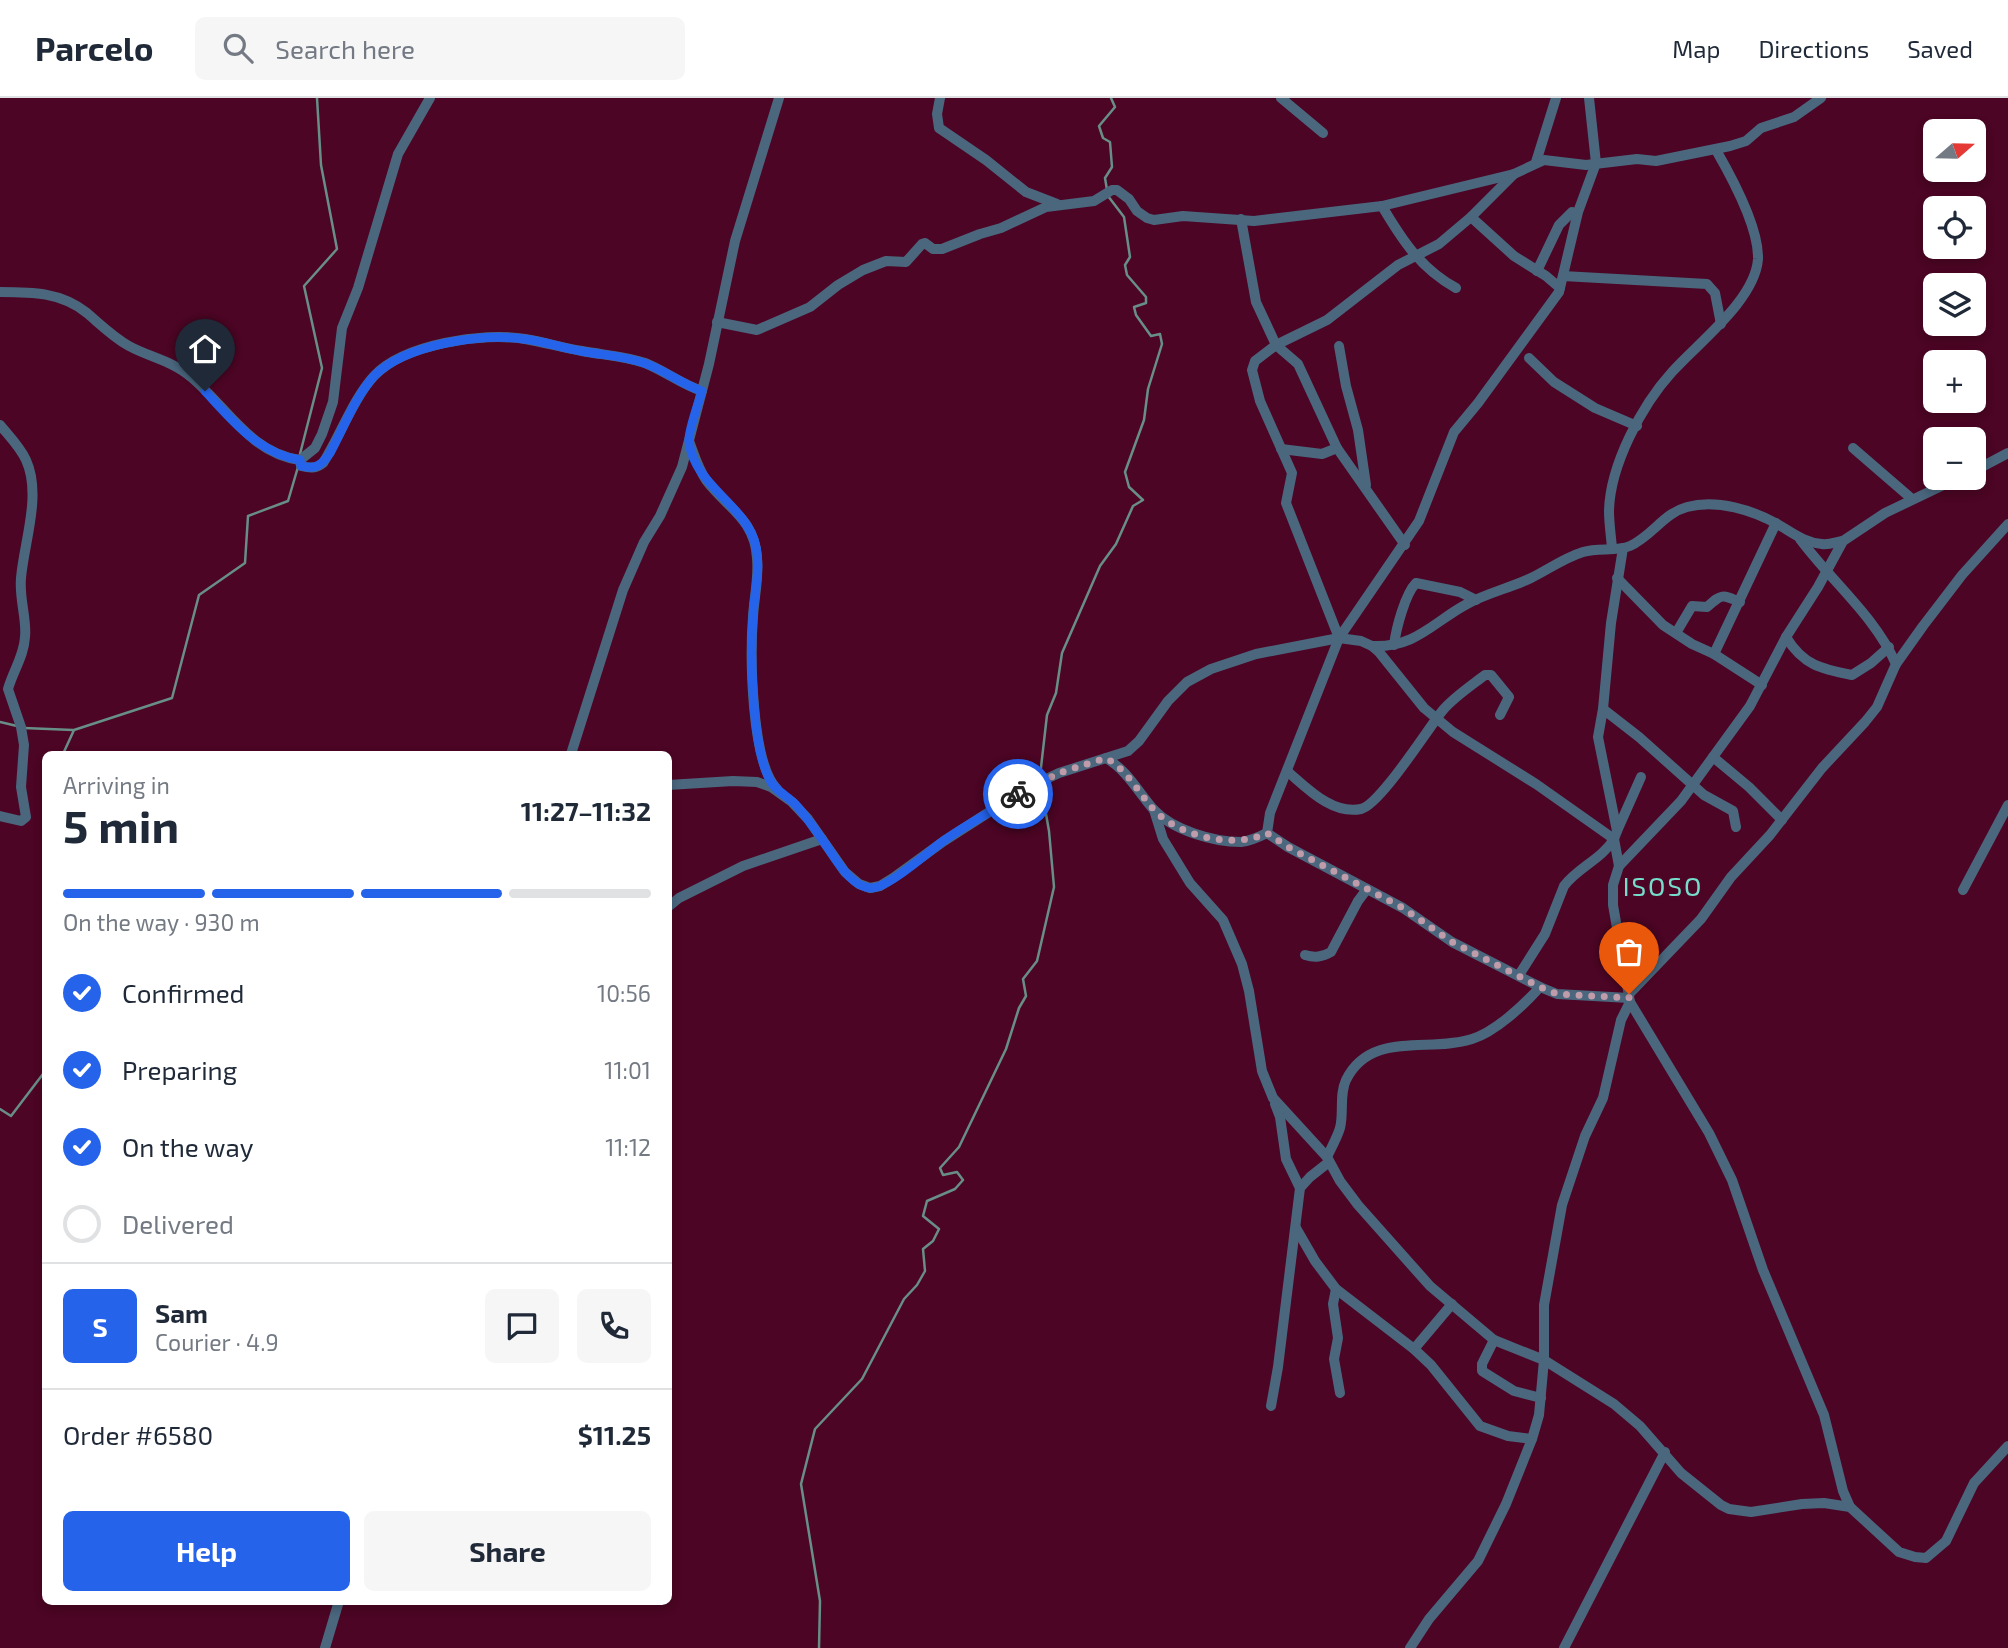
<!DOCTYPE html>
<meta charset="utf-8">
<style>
:root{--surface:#fff;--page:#f6f6f7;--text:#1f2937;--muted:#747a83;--line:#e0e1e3;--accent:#2563eb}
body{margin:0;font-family:"Exo 2",sans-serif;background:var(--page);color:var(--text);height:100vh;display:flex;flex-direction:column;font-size:26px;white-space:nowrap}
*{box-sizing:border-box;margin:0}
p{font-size:23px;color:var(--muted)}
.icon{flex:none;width:38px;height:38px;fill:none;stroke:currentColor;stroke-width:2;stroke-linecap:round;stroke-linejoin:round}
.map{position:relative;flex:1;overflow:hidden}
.sheet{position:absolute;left:42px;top:653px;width:630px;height:854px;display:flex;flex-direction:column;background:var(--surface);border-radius:10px;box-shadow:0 4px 10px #0003}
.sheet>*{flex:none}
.needle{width:46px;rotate:70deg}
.tools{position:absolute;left:1923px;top:21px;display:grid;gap:14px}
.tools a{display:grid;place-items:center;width:63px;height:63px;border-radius:10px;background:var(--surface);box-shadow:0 4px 10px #0003;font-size:35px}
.pin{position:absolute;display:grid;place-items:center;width:60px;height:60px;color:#fff;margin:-72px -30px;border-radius:50% 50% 50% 0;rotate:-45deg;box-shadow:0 0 7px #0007}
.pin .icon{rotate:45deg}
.courier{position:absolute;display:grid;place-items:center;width:70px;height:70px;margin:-35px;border:5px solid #2563eb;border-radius:50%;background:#fff;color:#222;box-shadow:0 2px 9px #0007}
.summary em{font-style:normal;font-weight:700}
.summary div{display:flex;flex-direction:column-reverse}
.summary{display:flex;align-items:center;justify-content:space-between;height:119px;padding:0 21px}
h1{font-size:46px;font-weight:700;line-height:52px}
.bar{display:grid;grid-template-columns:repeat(4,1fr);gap:10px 7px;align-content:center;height:84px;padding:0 21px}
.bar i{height:9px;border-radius:5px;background:var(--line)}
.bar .selected{background:var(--accent)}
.bar p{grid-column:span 4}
.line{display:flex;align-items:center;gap:18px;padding:0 21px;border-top:2px solid var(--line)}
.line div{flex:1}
.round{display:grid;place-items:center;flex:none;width:74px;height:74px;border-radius:10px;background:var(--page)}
ol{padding:0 21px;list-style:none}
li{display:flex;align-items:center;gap:21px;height:77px}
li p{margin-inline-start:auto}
li .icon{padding:7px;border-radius:50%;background:var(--accent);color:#fff;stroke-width:4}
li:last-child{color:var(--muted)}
li i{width:38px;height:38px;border:4px solid var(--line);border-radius:50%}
.cta{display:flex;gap:14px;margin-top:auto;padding:14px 21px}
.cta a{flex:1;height:80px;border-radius:10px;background:var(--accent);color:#fff;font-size:28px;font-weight:700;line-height:80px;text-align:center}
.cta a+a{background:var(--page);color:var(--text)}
header{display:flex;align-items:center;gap:42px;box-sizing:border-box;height:98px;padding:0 35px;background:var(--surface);border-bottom:2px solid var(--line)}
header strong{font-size:33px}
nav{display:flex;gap:38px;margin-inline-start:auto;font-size:24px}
.search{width:490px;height:63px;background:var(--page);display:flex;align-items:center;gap:18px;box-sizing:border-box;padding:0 24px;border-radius:10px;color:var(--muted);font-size:26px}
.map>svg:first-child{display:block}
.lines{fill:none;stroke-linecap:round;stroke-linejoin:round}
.stream{stroke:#688e88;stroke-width:2.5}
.minor{stroke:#4a677e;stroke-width:10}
.done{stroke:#c09ba9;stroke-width:7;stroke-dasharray:0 12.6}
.route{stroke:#2563eb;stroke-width:9}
.labels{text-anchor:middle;stroke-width:7;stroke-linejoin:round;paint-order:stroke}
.quarter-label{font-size:26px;letter-spacing:2px;fill:#76ddcc;stroke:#4c0524}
</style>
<header>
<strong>Parcelo</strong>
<div class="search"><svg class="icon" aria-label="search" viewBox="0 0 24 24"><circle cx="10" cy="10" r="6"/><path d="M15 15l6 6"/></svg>Search here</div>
<nav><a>Map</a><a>Directions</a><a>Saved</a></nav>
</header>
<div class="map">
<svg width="2008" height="1550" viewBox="0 0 2008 1550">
<rect width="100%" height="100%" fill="#4c0524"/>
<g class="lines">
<g class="stream">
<path d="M1107,92l-2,-12 7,-11 -2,-25 -7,-4 -4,-12 16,-19 -4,-9"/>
<path d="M300,356l22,-86 -18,-82 33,-37 -16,-84 -4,-67"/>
<path d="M0,624l17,4"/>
<path d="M24,630l49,2"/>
<path d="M63,656l11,-24 98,-32 27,-103 46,-32 3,-47 40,-15 10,-34"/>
<path d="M1040,678l7,-61 9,-22 6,-40 38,-87 16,-22 17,-38 10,-6 -14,-13 -4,-15 19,-52 4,-31 14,-45 -2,-10 -9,2 -15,-21 -2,-8 12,-4v-6l-19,-22 -2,-10 5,-8 -6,-40 -16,-21"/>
<path d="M46,694v4"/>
<path d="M0,1011l11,7 35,-46"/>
<path d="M819,1550l1,-47 -19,-117 14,-55 47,-50 42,-80 13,-14 8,-14 -2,-22 10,-8 6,-12 -16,-13 4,-15 28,-12 8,-9 -6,-8 -14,3 -3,-7 19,-21 47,-98 13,-41 7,-12 -3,-17 14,-18 17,-74 -5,-56 -8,-45"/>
</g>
<g class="minor">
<path d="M940,0l-3,16 2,14 47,32 40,32 31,12"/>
<path d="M1281,0l42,35"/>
<path d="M1589,0l7,65 -18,49 -19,80 -81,111 -24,29 -35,89 -80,117 -69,175 -3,20 21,14 115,61 49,34 88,45 17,7 72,4"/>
<path d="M1536,64l20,-64"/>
<path d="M1382,108c20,34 39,63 74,82"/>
<path d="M1471,119l43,39 32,20 14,12"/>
<path d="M1241,121l15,83 20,43 22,19 39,84 68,97"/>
<path d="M1537,173l22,-46 13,-13"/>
<path d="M1563,178l144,8 8,9 6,31"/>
<path d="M0,194c32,0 61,0 87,21 13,11 26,24 42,33 20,11 44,15 62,31 36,30 59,76 109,83l15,-12 7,-14 11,-32 9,-74 16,-40 40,-134 32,-56"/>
<path d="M717,224l40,8 53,-23 28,-22 25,-15 23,-9 20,1 16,-18 3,-1 8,6h9l38,-15 21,-6 45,-21 48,-6 18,-11h5l12,9 8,12 10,7 7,2 29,-4 71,5 128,-15 132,-32 30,-14 42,5 51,-6 19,2 74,-15 16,-5 15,-13 33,-11 27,-19"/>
<path d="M1339,248l7,40 12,44 8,55"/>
<path d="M1529,260l25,24 41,26 42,18"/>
<path d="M0,327c9,11 20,22 26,35 16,35 -2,82 -5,118 -2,21 6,41 4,59 -1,19 -12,34 -17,52l13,38 3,18 -3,42 5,30 -5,4 -21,-5"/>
<path d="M689,343c5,13 9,27 17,39 21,28 49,39 51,78 2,20 -3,40 -4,59 -3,38 -2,146 24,172"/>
<path d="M1853,350l59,51"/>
<path d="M1281,351l41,5 15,-6"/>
<path d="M300,362l1,6c8,2 15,3 22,-3 17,-27 30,-64 51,-87 30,-32 109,-44 151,-37 19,3 38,9 57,12 21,4 43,5 63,12 20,8 36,21 57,28"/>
<path d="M1974,373l34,-18"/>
<path d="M1800,441c32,43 74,76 96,125"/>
<path d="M1612,450c-1,-12 -3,-25 -3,-37 1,-46 33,-106 63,-139 27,-30 83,-72 86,-113 1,-31 -27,-83 -42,-109"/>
<path d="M1617,480l46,47 29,19 22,10 48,31"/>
<path d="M1676,535l16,-27 15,1c15,-13 14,-13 33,-5"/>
<path d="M1786,539c17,28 35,32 66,38l19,-12 18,-16"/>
<path d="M1339,540l-53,-135 6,-30 -32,-72 -8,-31 3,-9 21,-16 51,-25 71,-55 41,-21 32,-27 43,-43"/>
<path d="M1394,547c2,-16 11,-51 22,-62l44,9 16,8"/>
<path d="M1372,548c44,2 61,-24 95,-42 20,-11 43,-16 64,-26 18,-9 33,-20 52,-26 15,-5 33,0 47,-6 22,-10 34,-33 57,-39 30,-8 66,3 92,18 14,8 26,18 43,19 7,1 14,-2 21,-3"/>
<path d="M1714,556l62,-131"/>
<path d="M1603,611l36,28 65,58 29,16 3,16"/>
<path d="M571,656l52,-164 21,-48 16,-26 22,-49 27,-103 26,-123 44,-143"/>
<path d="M1713,659l36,30 33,33"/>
<path d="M1106,660c22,13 32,34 48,52 19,20 59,32 87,32 9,-1 18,-5 26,-9"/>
<path d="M1287,673c20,17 45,44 74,38 19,-4 68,-82 82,-99 11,-13 29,-25 42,-35h6l18,22 -9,18"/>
<path d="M668,687l65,-4 24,1 14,5 21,15 16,17 37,53 14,12 11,4 10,-2 13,-8 51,-37 81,-52 34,-16 69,-22 11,-10 29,-40 19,-19 24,-13 45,-15 83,-16 22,3 11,5 7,6 45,56 29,24 83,52 78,55c-12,20 -37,29 -50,47l-19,48 -26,41"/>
<path d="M1154,712l9,29 27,44 33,37 19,44 7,27 13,80 11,27 54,59 13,24 18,24 72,81 64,54 50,20 70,44 26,22 41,47 40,32 8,4 22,3 51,-8 22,-1 26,4 49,45 16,5 11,1 20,-17 28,-58 34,-37"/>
<path d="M1617,733l24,-54"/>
<path d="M1619,768l62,-65 69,-95 36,-69 32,-50 25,-46 42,-28 73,-35"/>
<path d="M1963,792l45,-85"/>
<path d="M668,809l11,-9 64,-32 79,-27"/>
<path d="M1305,857c10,3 17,2 26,-3l27,-51 9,-12"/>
<path d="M1629,896l72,-75 30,-42 39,-42 52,-67 43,-46 12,-15 19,-43 27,-38 39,-51 46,-51"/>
<path d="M1630,904l79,131 23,47 31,90 61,145 19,76 7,16"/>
<path d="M1275,1006l5,13 6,42 14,29"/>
<path d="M1327,1059c4,-9 10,-19 13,-29 4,-15 -1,-33 6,-48 25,-50 83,-27 126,-41 23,-7 52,-34 68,-52"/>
<path d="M1296,1130l19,33 21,28 78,60 17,16 49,61 28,10 24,3"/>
<path d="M1336,1191l-3,15 5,34 -4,21 6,34"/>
<path d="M1494,1242l-12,24v7l32,20 27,7"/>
<path d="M1414,1251l38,-45"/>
<path d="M1271,1308l7,-39 22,-179 10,-11 19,-15"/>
<path d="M325,1550l14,-47"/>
<path d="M1410,1550l19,-29 49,-58 28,-57 26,-65 7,-24 5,-55v-55l18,-100 23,-69 18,-38 18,-78 9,-18 -17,-97v-20l6,-19 -5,-27 3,-8 -19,-94 5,-28 8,-86 12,-75"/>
<path d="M1564,1550l101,-196"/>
</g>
</g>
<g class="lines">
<path class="done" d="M1018,696l41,-21 47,-15c22,13 32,34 48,52 26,27 80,39 113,23l21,14 115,61 49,34 88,45 17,7 72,4v-4"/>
<path class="route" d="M205,293c27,29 54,63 95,69l1,6c15,4 21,-1 29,-13 13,-24 27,-60 46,-79 32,-30 105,-41 148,-35 19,2 38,9 57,12 21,4 44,5 63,12 21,7 37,21 58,28 -3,12 -14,39 -13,51 6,45 58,63 67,105 5,23 -2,46 -3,69 -3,39 -1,128 16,162 5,12 17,17 26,26 11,12 20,25 29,38 11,15 26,46 48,46 17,-1 55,-35 70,-46 24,-17 51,-31 76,-48"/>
</g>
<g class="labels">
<g class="quarter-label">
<text x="1663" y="798">ISOSO</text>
</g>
</g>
</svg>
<div class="tools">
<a><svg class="needle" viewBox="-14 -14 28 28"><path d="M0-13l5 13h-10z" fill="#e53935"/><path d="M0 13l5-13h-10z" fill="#747a83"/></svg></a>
<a><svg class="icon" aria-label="locate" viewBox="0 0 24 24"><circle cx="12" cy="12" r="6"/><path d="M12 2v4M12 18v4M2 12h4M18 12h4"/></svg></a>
<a><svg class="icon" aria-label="layers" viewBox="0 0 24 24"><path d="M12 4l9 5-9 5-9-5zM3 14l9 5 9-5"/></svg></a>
<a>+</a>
<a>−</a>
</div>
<div class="pin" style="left:1629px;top:896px;background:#ea580c"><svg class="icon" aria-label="bag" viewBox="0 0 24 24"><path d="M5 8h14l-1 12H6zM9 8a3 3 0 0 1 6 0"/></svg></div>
<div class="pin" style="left:205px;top:293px;background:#1f2937"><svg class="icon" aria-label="home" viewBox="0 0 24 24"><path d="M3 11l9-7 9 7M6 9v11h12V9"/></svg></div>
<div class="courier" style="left:1018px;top:696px"><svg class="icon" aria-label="bike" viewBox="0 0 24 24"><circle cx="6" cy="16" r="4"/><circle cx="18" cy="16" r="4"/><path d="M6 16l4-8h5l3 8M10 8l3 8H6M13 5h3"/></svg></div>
<section class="sheet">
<div class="summary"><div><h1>5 min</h1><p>Arriving in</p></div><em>11:27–11:32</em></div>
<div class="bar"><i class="selected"></i><i class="selected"></i><i class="selected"></i><i></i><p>On the way · 930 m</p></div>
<ol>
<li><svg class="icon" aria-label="check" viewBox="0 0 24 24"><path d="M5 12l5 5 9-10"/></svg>Confirmed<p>10:56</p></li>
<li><svg class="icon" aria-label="check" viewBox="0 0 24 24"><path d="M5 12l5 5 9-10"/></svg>Preparing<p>11:01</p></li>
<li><svg class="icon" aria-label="check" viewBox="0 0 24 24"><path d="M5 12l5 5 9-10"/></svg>On the way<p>11:12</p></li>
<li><i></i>Delivered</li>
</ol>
<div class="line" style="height:126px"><b class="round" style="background:var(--accent);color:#fff">S</b><div><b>Sam</b><p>Courier · 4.9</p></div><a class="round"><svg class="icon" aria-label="chat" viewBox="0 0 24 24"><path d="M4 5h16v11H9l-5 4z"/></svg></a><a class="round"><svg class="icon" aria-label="phone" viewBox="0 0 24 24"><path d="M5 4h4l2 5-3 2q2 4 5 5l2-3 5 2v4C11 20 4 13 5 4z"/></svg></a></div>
<div class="line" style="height:91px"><div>Order #6580</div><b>$11.25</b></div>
<div class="cta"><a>Help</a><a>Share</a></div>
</section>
</div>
